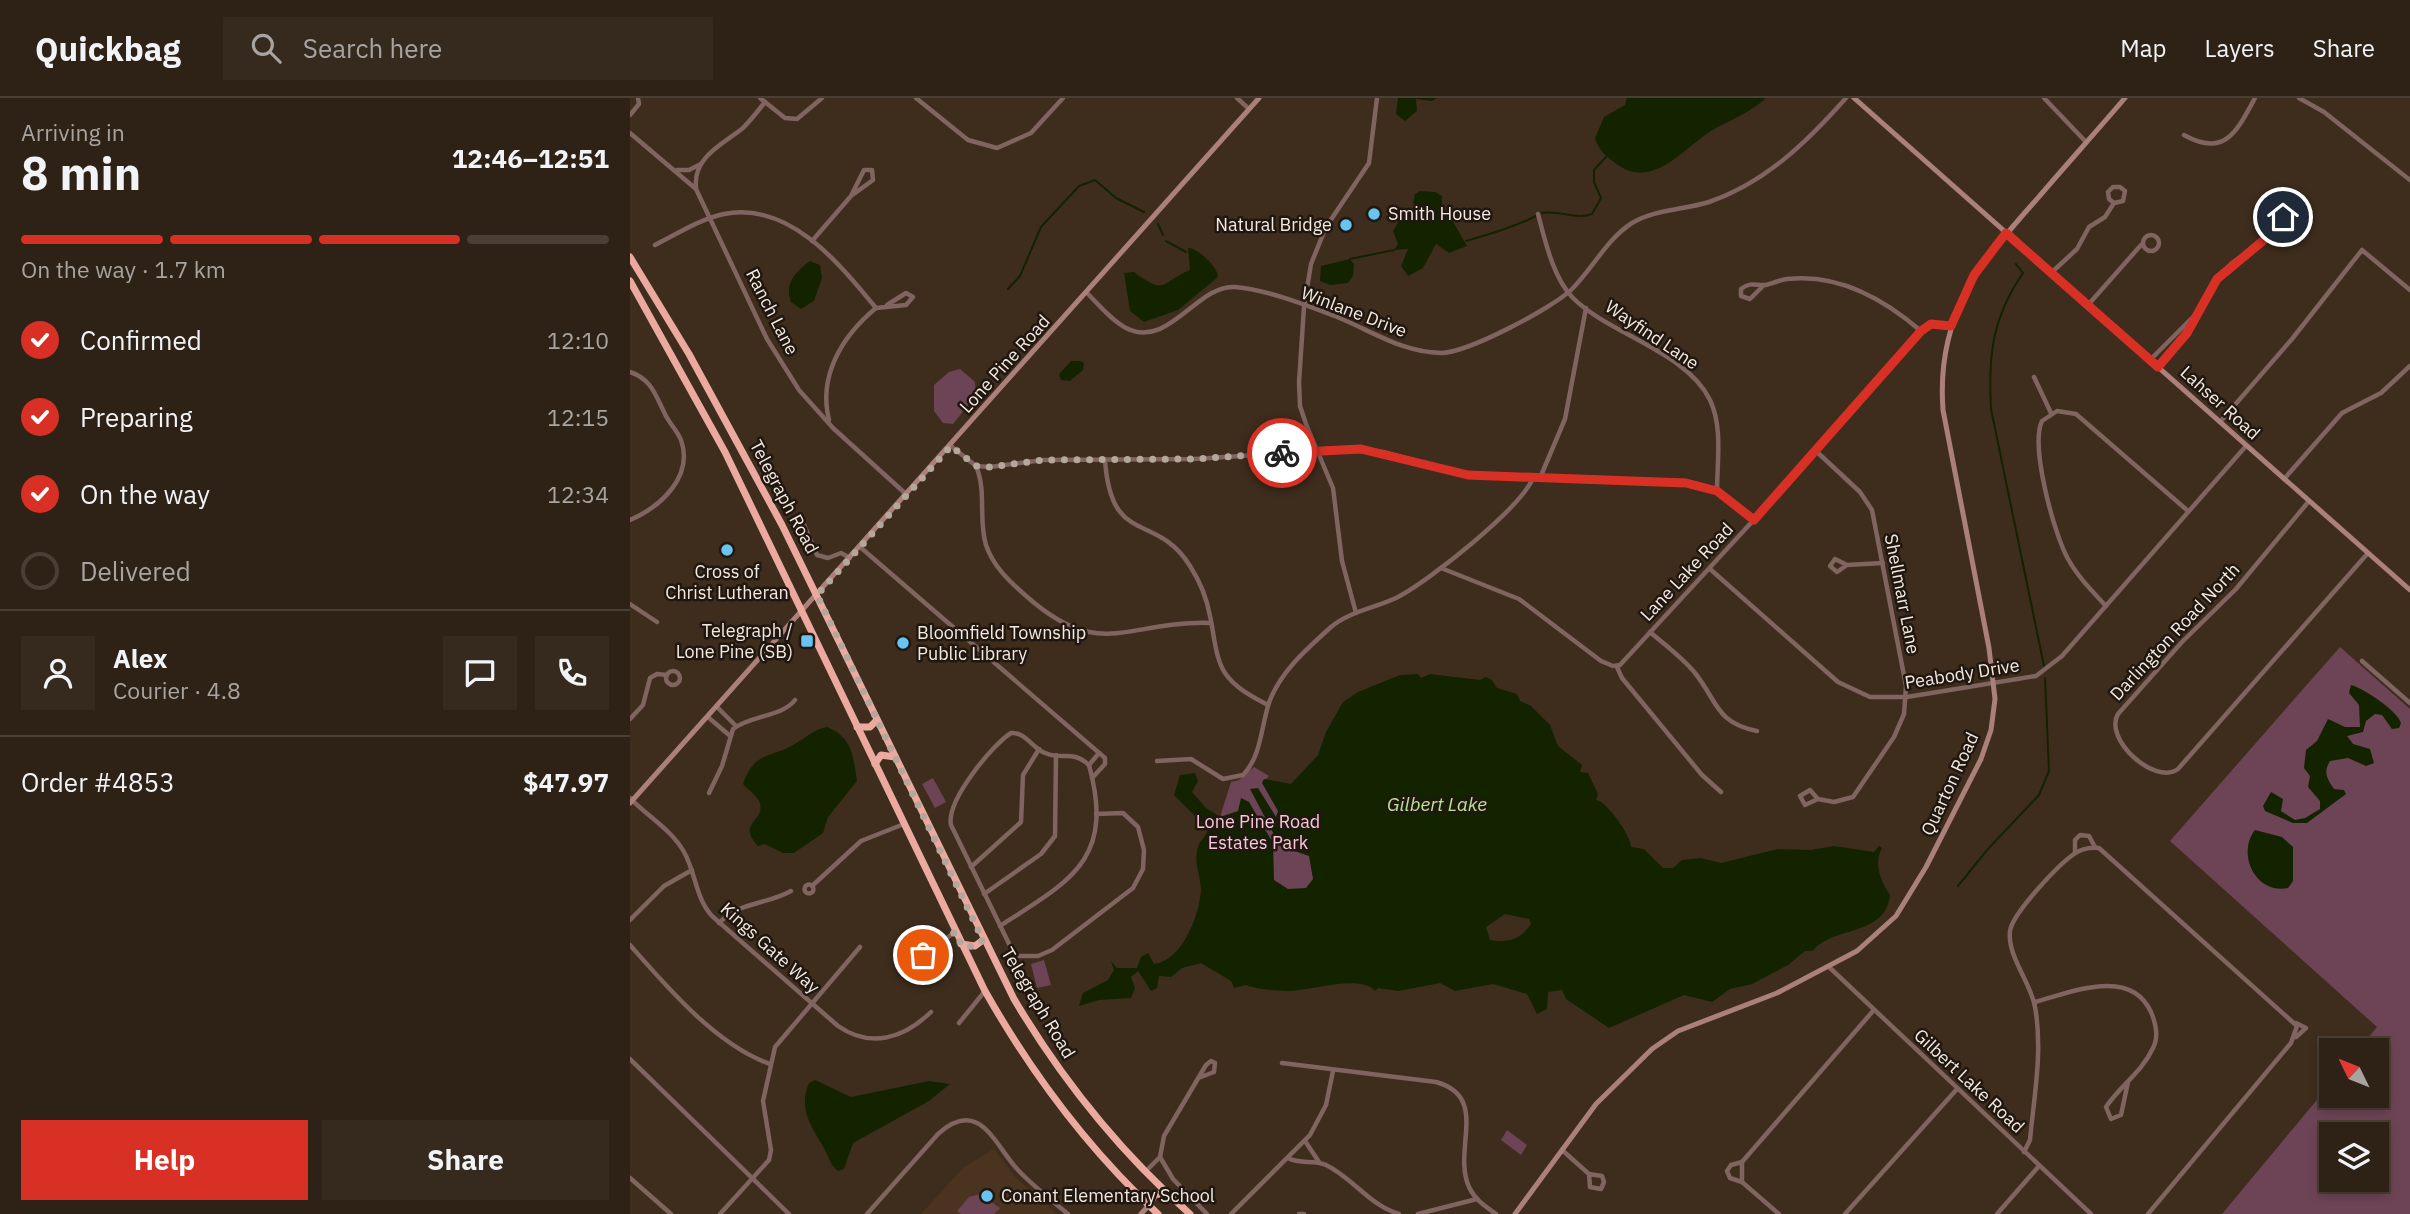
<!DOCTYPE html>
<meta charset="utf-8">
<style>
:root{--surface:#2e2216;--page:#362a1f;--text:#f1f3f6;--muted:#a7a4a1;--line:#493f35;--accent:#d93025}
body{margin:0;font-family:"IBM Plex Sans",sans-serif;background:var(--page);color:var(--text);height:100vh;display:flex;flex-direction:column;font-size:26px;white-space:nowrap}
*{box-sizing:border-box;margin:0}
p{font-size:23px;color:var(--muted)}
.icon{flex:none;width:38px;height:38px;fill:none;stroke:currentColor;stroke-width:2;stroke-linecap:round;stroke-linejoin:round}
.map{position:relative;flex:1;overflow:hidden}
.drawer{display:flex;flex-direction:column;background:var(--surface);width:630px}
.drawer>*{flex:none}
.needle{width:46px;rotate:313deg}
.buttons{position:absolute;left:1689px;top:940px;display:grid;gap:14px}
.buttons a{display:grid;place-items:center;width:70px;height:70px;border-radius:0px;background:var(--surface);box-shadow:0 4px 10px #0003,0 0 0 2px var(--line);font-size:35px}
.pin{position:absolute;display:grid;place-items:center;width:60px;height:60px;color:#fff;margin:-30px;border:4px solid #fff;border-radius:50%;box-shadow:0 2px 7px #0007}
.courier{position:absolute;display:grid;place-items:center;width:70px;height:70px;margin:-35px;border:5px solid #d93025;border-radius:50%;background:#fff;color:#222;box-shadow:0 2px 9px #0007}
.head em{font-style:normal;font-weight:800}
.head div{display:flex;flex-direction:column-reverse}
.head{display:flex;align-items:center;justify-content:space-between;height:119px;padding:0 21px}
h1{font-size:46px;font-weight:800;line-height:52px}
.bar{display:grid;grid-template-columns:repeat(4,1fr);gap:10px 7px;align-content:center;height:84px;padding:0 21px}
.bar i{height:9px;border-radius:5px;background:var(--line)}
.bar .current{background:var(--accent)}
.bar p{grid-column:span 4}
.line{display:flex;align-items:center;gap:18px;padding:0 21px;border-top:2px solid var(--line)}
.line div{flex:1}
.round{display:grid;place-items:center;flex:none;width:74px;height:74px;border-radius:0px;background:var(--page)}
ol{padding:0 21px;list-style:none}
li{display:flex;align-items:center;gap:21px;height:77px}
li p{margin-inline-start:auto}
li .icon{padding:7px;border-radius:50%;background:var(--accent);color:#fff;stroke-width:4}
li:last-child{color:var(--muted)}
li i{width:38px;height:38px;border:4px solid var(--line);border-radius:50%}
.action{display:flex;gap:14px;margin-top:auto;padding:14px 21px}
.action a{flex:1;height:80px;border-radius:0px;background:var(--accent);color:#fff;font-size:28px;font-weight:800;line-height:80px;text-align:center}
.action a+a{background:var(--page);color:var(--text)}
header{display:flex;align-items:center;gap:42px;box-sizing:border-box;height:98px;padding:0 35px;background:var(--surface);border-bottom:2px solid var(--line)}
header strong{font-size:33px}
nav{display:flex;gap:38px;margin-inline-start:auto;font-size:24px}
.search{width:490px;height:63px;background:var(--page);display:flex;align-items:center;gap:18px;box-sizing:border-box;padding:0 24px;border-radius:0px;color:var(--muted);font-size:26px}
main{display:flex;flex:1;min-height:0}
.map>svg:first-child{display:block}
.built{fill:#4b341f}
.green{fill:#6d4455;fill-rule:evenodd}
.water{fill:#132300;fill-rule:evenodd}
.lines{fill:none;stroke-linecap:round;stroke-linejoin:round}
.stream{stroke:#132300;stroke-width:2}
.street{stroke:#7f6460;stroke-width:4.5}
.secondary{stroke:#ab807a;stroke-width:5}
.highway{stroke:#eba9a0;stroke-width:7}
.done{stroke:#b5a79b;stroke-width:7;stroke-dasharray:0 12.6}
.route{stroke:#d93025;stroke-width:9}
.poi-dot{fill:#68c4f0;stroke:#1f1710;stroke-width:2.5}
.labels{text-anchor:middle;stroke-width:5;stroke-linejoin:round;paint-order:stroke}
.poi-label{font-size:18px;fill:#f5e9df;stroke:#1f1710;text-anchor:start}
.street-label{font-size:18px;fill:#f5e9df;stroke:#1f1710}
.park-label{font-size:18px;fill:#fbc6db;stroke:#1f1710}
.water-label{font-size:19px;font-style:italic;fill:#bde396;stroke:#1f1710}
</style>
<header>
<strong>Quickbag</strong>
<div class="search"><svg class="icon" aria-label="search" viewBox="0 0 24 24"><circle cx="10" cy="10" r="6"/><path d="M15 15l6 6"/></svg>Search here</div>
<nav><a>Map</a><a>Layers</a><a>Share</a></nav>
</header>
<main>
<section class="drawer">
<div class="head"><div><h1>8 min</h1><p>Arriving in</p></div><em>12:46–12:51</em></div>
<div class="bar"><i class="current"></i><i class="current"></i><i class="current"></i><i></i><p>On the way · 1.7 km</p></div>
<ol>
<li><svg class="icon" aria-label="check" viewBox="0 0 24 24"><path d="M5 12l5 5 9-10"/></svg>Confirmed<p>12:10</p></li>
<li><svg class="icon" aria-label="check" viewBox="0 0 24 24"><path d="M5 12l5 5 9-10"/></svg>Preparing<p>12:15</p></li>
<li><svg class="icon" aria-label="check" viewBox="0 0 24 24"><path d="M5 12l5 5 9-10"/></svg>On the way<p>12:34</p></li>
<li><i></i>Delivered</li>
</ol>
<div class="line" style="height:126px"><a class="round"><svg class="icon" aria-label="person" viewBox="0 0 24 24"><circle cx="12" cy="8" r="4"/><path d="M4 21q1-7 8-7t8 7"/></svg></a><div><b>Alex</b><p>Courier · 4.8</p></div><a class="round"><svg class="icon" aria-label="chat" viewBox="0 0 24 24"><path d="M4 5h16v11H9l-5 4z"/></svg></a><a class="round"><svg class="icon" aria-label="phone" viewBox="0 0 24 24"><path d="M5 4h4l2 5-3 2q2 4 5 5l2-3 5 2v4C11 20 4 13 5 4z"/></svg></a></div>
<div class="line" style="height:91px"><div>Order #4853</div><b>$47.97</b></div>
<div class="action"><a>Help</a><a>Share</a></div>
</section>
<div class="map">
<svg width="1780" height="1116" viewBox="0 0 1780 1116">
<rect width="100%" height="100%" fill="#3e2d1d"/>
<path class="built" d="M364,1051l22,29 41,36h-136l42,-46z"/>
<g class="green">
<path d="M330,271l15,13 1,13 -23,29 -10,-1 -9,-12v-26l15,-13z"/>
<path d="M1710,549l70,62v505h-188l109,-131v13h45v-46h-18l19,-23 -207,-186zM1701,1036h45v46h-45z"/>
<path d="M624,669l15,9 -3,3 68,102 -53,22 -61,-86 11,-35 8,-2z"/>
<path d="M303,680l13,24 -11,6 -13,-24z"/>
<path d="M414,862l7,25 -14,3 -6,-24z"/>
<path d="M877,1032l20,15 -6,10 -20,-15z"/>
<path d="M350,1096l20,14 -6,6h-33l-4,-3 12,-14z"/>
</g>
<g class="water">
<path d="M768,0h39l-5,3 -16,-2 1,12 -12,10 -9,-7z"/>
<path d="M997,0h139c-17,16 -37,22 -55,33 -31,20 -60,61 -97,31 -10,-7 -15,-12 -19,-24l9,-21 21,-12z"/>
<path d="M790,93l15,1 7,4v13l8,7 17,30 -18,7 -13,-9 -13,24 -15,8 -7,-10 7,-17 -14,1 4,-6 -5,-13 10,-17h19v-7l-9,-4 2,-9z"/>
<path d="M558,150c10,0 30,19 30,29l-40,33 -34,12 -14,-11 -6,-38 10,-1c33,24 25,11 56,-2z"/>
<path d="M720,161l4,5 -1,12 -5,7 -18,2 -10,-4 1,-15z"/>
<path d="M180,163l10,4 2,13 -8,23 -13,8 -10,-7c-7,-18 4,-30 19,-41z"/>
<path d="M441,263h9l4,2 -1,7 -13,11 -9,-1 -2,-6z"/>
<path d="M788,576l3,4 9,-4 50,6 6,-3 6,3 5,8 20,6 3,7 11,5 19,19 8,21 24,19 -2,7 8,1 10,21 -2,6c11,1 35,36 35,47l13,2 19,19h10l9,-8 19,-2 20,5 57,-14 33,1 23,-4 40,6 5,-6 3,2c-9,15 -1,34 8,47 -4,42 -59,31 -77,56h-8l-17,14 -36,19 -22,5 -18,13 -28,-7 -75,33 -43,-29 -4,-9 -14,2 -1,17 -10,5 -10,-20 -34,-10 -38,7 -15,-8 -42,8 -20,-3 -3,3c-14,-18 -68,1 -89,0 -15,-1 -25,-1 -40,-6l-12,3 -3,-7 -30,-18 -19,5 -11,9 -12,-1 -2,12 -6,3 -13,-20 -7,6 4,11 -4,10 -32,2 -20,6 4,-13 25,-13 6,-10 -3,-9 6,7h20l4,-11 7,-4 6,11c28,-3 45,-48 47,-73 0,-15 -8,-29 -3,-44 2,-7 8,-10 10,-18l-34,-34 6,-20 15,-2 3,8 -6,11 14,16 14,9 18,-6 3,-13 8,4 24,41 1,37 14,9 18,-1 7,-9 -4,-23 -29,-10 -30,-57 8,-1 18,29 2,-6 -16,-28 2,-4 27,5 27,-29 8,-23 17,-30 15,-10 42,-17zM875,816l24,5 2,5c-11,16 -22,19 -41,16l-4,-13z"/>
<path d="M1721,587c12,3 47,26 50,38l-2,5 -7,1 -10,-14 -7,-1 -9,7 -3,11 -16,4 6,8 17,5 4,14 -8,3 -18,-8 -18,3c-7,11 -3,18 4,28l10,1 2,4 -39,29h-14l-28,-12 -2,-5 8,-14 12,7 -2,12 14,9 10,-2 15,-9v-8l-12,-14 2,-11 -6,-8 2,-18 11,-9 11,-22 17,8h15l-1,-22 -10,-12z"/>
<path d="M197,629c26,11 26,29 30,54l-29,36 -5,16 -29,20h-11l-18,-9 -7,2c-23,-24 10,-25 1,-45 -3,-6 -12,-12 -16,-17 12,-33 25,-25 50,-39 13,-7 19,-15 34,-18z"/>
<path d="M1625,732l27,7 11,10v34l-5,7c-32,7 -52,-34 -33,-58z"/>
<path d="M185,982l36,17 78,-16 21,3 -21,17 -76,42 -9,26 -6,2c-7,-5 -8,-11 -12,-19 -12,-23 -29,-41 -17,-69z"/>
</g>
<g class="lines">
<g class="stream">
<path d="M912,115c17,-3 35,7 50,1l9,-16 -7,-16v-12l12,-13"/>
<path d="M528,126l5,11"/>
<path d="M536,143l20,11"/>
<path d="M836,143c24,-7 48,-14 70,-25"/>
<path d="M720,161l44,-9"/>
<path d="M1386,166l7,9c-31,45 -35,83 -32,136l53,257"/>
<path d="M378,191l12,-13 21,-49 38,-41 16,-6 21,18 28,14"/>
<path d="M1328,788l29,-36 52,-55 10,-24 -4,-93"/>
</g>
<g class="street">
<path d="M130,0l25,20 12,1 25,-21"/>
<path d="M286,0l52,42 29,8 34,-15 32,-35"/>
<path d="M607,0l12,11"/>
<path d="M1414,0l42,44"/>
<path d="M1669,0l25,14 86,68"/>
<path d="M0,17l9,-11 -1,-6"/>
<path d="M0,35l66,56 71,150 32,51 34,38 74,67"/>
<path d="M1554,37c41,23 53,-4 71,-37"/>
<path d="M47,72h12l12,-6"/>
<path d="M66,89c-3,-30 27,-43 47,-59 8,-8 15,-17 22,-26"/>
<path d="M908,116c7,26 15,64 35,84 36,36 114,54 137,102 13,27 7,63 7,91"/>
<circle cx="1521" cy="145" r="8"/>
<path d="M182,143l39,-45 22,-16 -1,-10h-8l-13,26"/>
<path d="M25,147c22,-11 45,-26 69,-31 65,-13 115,49 152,94"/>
<path d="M1421,175l26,-24 12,-22 16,-10 9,-14 9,-2 2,-10 -5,-4h-7l-5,5 1,7 5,4"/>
<path d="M1134,187l-14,14 -9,-3v-7c10,-8 15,-3 25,-4 7,-2 14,-5 21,-6 51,-6 97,20 134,52"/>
<path d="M457,195c12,12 24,27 39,35 43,22 71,-44 109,-41 33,3 71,18 102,30 35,14 64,35 104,36 26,0 112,-45 131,-64 21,-21 35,-50 60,-66 23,-14 52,-13 77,-21 56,-19 98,-60 137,-104"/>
<path d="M1458,207l53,-60"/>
<path d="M1520,262l43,-43"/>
<path d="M1528,269l29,-34 30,-54 15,-16 32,-23 22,-28 -3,-11 11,-2 3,11 -11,2"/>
<path d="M0,274c21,7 25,22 34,40 4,10 13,18 17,28 13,37 -21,67 -51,80"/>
<path d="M1404,279l17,36"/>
<path d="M199,322c-11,-44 13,-84 47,-112l30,-3 7,-8 -7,-4 -19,12"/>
<path d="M1590,324l72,-83 70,-89 48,40"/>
<path d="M321,348l25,20 14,1 53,-7 151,-1 155,-10 34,3 85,23 218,8 31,8 37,29"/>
<path d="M1186,353l44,41 12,18 34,176 -2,28 -10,23 -41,60 -19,5 -16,-3 -8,-9 -10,6 5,9 13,-6"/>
<path d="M475,362c6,88 51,51 85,106 9,14 17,33 20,50 4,17 5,42 15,57 10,15 28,24 43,32"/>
<path d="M346,368c11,26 2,53 10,79 7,21 23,36 39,50 76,68 101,25 186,28"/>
<path d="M910,380l25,-59 21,-111"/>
<path d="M1654,381l58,-66 39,-20 29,-27"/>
<path d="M1679,403l-73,88 -54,53 -64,72c-15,25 37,72 60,55l190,-216"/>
<path d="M174,427l13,30 11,3 13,-5 9,5"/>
<path d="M230,449l245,211v6l-13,14"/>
<path d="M1217,467l-10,7 -7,-6 5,-7 12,6 36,-2"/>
<path d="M811,470l78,31 82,62 12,5 7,-1 153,-166 148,-168 10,-7 20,2"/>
<path d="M1080,471l128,113 32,15h37l129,-21 26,-20 184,-210"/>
<path d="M0,506l27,18"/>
<path d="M1476,508c-14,-15 -28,-29 -38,-47 -14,-25 -38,-113 -26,-138l15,-10 19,3 112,97"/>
<path d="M726,515l-14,-52 -9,-73 -27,-64 -6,-18 -1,-24 5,-75 7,-43 15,-37 43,-64 8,-65"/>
<path d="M1020,534c15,13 33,26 45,41 23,29 21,50 62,58"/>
<path d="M1732,563l48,42"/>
<path d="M987,569l5,11 80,97 19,17"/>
<circle cx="43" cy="580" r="7"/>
<path d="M88,610l18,18"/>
<path d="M79,620l20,17"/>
<path d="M0,621l13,-14 7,-27 7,-4 10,1"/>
<path d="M527,663l34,-2 32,20 20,-4c19,-19 18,-51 27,-75 12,-30 37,-51 61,-73 19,-16 45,-19 67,-30 32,-17 122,-88 135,-119"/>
<path d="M459,667c-18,-16 -25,-4 -44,-12 -13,-5 -19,-21 -34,-20 -19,12 -65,68 -60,92l64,131h23l14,-6 81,-62 10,-19 1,-19 -6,-23 -15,-14 -27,1"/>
<path d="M459,667l10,-12"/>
<path d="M79,695l13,-27 11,-37c18,-14 49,-12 62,-29"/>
<path d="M0,700c17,18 42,32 54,54 12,21 11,45 28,64l126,110c33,23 66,12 93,-14"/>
<path d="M1445,755v-13l5,-5 9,1 6,11"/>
<path d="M341,769l50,-45 2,-47 16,-26"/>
<circle cx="179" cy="791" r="4.5"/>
<path d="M182,788l49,-45 43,-17"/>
<path d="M354,796l57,-40 14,-18 1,-81"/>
<path d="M0,822l34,-34 28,-16"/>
<path d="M89,825c22,-22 47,-18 72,-32"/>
<path d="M370,828c71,-46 115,-66 89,-161"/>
<path d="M0,847c37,42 86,100 140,119"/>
<path d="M266,850l29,6 30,-22"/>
<path d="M293,857l2,15"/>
<path d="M1199,869l262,247"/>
<path d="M1405,904c35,-9 95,-36 116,10 5,12 8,25 2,36 -11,24 -33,38 -47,59l5,12 10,-4 7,-33"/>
<path d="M329,925l26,-32"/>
<path d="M1666,925l10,5 -10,9"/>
<path d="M0,961l159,155"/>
<path d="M652,965l154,19c54,15 16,67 33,105 6,13 16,19 27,27"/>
<path d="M571,979l13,-5 1,-9 -4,-2 -5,4 -42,71 -4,21 13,22 34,35"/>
<path d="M675,1043l14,21"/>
<path d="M932,1052l27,24 13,2 2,6 -3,7 -11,-2 -1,-13"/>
<path d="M1394,1054l6,-12c4,-43 13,-90 5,-133 -4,-24 -28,-51 -25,-76 2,-17 48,-66 64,-77 7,-5 16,-7 25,-6l198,178 -6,17 -143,171"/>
<path d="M658,1060c12,7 26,1 38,7 27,13 43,40 73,49"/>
<path d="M1112,1064l-11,3 -4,6 3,7 12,4"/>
<path d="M516,1073l14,-14"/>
<path d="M0,1080l41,36"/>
<path d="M90,1116l49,-54 2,-10 -8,-49 12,-54 85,-100"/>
<path d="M237,1116l71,-80c42,-38 57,12 80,36 15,16 33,30 50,44"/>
<path d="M601,1116l79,-79 16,-30 7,-34"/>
<path d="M669,1116h5"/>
<path d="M788,1116l59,-15"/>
<path d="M1149,1116l-37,-32v-20l131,-151"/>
<path d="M1215,1116l112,-125"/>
<path d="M1367,1116l42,-48"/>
</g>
<g class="secondary">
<path d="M1224,0l556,492"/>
<path d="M0,705l629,-705"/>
<path d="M511,1116l8,-9"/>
<path d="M885,1116l81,-110 56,-55 26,-18 99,-38 80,-42 39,-35 30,-49 55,-108 10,-29 4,-31 -6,-51 -46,-238c-7,-94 35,-145 94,-211 29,-34 59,-67 88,-101"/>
</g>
<g class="highway">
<path d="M0,159l59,97 93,171 232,474c48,81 106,153 176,215"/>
<path d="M0,183l95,171 260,539c47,83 103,158 173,223"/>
<path d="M227,629h13l7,-7"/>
<path d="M245,666l6,-9 14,2"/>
<path d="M331,846l14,2 8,-6"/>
<path d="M519,1107l6,-11 11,1"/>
</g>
</g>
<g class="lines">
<path class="done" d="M293,857l32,-23 6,12 8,3 14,-7 -166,-345 134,-149 25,20 14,1 53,-7 151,-1 88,-6"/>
<path class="route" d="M652,355l79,-4 107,26 218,8 31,8 37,29 167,-189 10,-7 20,2 23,-51 32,-42 152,134 29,-34 30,-54 47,-39 19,-23"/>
</g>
<g class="poi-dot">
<circle cx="744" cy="116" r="7"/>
<circle cx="716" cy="127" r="7"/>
<circle cx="97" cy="452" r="7"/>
<rect x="170" y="536" width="14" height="14" rx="3.5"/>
<circle cx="273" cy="545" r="7"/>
<circle cx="357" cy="1098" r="7"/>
</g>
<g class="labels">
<g class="poi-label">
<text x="758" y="122">Smith House</text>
<text x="702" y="133" text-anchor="end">Natural Bridge</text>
<text x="97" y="480" text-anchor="middle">Cross of<tspan x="97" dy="21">Christ Lutheran</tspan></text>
<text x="163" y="539" text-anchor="end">Telegraph /<tspan x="163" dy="21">Lone Pine (SB)</tspan></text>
<text x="287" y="541">Bloomfield Township<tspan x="287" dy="21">Public Library</tspan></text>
<text x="371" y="1104">Conant Elementary School</text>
</g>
<g class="street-label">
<text transform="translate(142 214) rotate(63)" y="6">Ranch Lane</text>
<text transform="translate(724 214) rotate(21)" y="6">Winlane Drive</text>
<text transform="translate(1022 237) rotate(34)" y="6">Wayfind Lane</text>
<text transform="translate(375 266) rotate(-48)" y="6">Lone Pine Road</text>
<text transform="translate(1590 305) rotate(42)" y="6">Lahser Road</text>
<text transform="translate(154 399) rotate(62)" y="6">Telegraph Road</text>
<text transform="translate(1057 474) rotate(-47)" y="6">Lane Lake Road</text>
<text transform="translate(1272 496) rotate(79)" y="6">Shellmarr Lane</text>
<text transform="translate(1545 534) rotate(-47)" y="6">Darlington Road North</text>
<text transform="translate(1332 576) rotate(-9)" y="6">Peabody Drive</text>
<text transform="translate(1320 686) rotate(-65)" y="6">Quarton Road</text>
<text transform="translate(140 850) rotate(42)" y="6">Kings Gate Way</text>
<text transform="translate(408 905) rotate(59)" y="6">Telegraph Road</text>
<text transform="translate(1339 983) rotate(43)" y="6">Gilbert Lake Road</text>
</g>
<g class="park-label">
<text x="628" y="730">Lone Pine Road<tspan x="628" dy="21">Estates Park</tspan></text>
</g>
<g class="water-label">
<text x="807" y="713">Gilbert Lake</text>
</g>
</g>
</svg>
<div class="buttons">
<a><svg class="needle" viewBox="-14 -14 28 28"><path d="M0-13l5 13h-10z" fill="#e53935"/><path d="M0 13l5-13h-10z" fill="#a7a4a1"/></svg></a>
<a><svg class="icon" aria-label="layers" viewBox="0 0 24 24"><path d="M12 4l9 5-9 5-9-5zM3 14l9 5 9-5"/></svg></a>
</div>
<div class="pin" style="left:293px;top:857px;background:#ea580c"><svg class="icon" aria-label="bag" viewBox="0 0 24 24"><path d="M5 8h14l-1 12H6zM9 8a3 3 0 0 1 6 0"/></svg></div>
<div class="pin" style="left:1653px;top:119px;background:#1f2937"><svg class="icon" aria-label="home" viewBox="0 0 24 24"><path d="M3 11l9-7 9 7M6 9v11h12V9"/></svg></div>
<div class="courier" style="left:652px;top:355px"><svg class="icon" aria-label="bike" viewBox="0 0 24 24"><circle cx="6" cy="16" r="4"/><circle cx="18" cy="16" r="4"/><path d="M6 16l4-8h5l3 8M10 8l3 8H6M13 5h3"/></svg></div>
</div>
</main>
